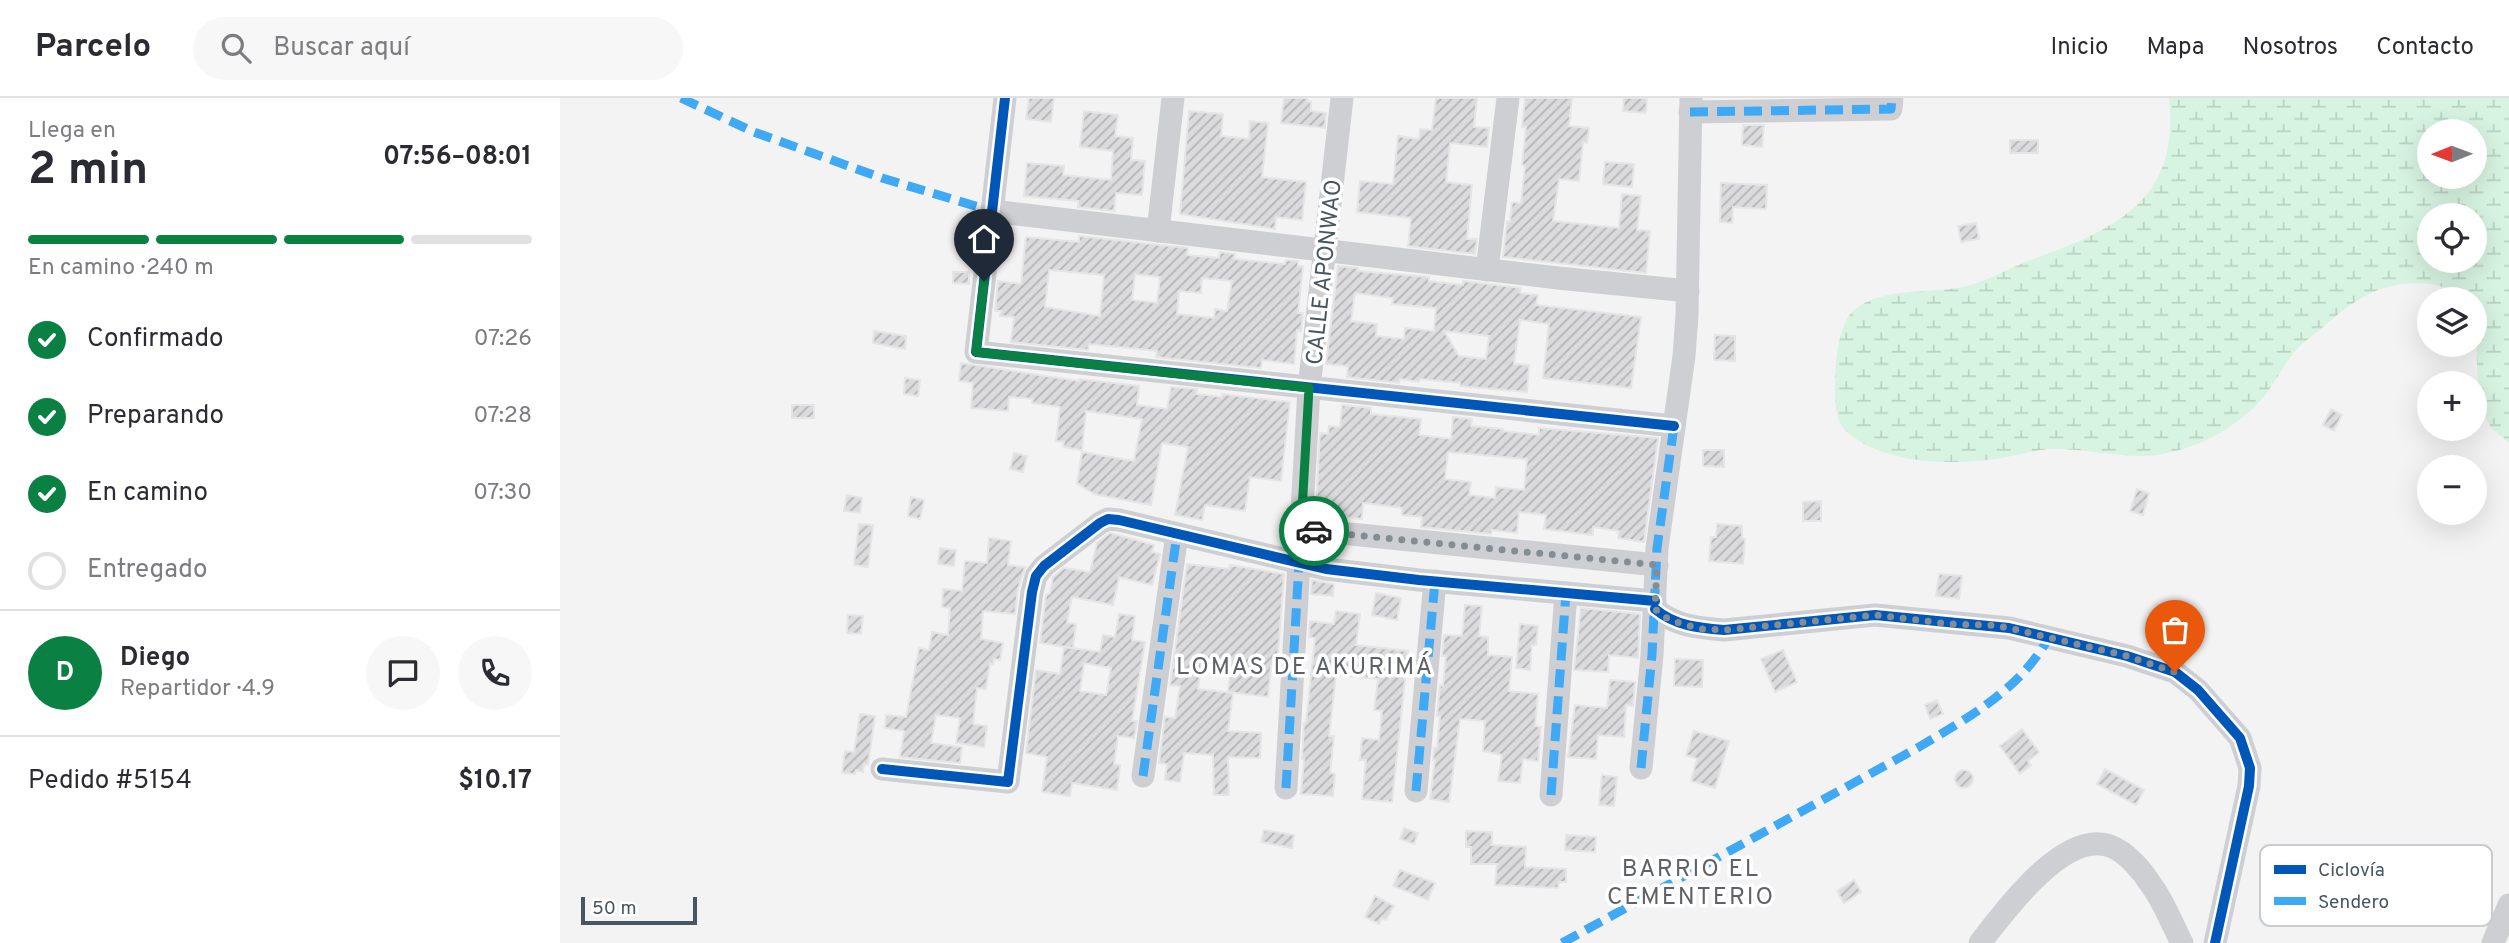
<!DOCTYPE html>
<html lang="es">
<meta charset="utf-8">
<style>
:root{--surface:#fff;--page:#f7f7f7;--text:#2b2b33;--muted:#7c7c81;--line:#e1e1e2;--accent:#0b8043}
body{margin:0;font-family:Overpass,sans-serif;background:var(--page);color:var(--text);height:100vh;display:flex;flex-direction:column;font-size:26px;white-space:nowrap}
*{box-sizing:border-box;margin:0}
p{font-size:23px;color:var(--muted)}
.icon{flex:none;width:38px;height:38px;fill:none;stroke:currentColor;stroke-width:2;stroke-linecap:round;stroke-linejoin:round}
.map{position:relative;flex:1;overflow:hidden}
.sheet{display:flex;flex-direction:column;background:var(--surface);width:560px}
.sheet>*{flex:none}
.needle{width:46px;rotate:269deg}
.fabs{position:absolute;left:1857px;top:21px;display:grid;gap:14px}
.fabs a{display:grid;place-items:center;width:70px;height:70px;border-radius:50%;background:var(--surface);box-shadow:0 7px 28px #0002;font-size:35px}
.scale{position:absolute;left:21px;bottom:18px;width:116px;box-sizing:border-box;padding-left:7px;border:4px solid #485661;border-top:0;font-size:19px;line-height:24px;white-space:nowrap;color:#485661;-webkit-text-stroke:5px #fff;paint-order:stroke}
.pin{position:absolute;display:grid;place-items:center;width:60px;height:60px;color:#fff;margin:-72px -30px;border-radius:50% 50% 50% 0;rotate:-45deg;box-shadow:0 0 7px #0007}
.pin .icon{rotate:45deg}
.courier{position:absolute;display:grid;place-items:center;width:70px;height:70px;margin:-35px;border:5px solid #0b8043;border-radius:50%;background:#fff;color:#222;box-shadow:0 2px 9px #0007}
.headline em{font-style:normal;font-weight:700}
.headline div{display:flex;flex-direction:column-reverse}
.headline{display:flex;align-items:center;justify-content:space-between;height:119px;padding:0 28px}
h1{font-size:46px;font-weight:700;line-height:52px}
.bar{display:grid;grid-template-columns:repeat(4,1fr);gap:10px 7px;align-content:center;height:84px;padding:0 28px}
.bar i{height:9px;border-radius:5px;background:var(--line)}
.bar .current{background:var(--accent)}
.bar p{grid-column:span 4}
.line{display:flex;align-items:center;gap:18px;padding:0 28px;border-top:2px solid var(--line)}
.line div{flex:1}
.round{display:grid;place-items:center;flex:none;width:74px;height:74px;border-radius:37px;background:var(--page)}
ol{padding:0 28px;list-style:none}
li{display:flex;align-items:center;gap:21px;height:77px}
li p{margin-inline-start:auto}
li .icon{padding:7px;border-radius:50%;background:var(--accent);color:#fff;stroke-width:4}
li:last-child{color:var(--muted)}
li i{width:38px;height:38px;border:4px solid var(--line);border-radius:50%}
header{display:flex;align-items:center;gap:42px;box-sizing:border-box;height:98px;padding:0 35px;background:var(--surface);border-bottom:2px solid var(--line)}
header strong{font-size:33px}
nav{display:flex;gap:38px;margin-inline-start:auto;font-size:24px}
.search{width:490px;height:63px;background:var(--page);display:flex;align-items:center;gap:18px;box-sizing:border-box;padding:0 24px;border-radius:38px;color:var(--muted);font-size:26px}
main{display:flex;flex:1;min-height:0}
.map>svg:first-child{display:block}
.wetland{fill:url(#wetland-marsh);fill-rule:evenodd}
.building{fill:url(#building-hatch);stroke:#e5e5e6;stroke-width:2;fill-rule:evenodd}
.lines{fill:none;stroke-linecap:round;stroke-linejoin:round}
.minor{stroke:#cdcfd2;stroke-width:23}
.quiet{stroke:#3fa9f5;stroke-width:9;stroke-dasharray:18 9;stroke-linecap:butt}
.cycleway-casing{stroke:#fff;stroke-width:15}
.cycleway{stroke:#0057b8;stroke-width:10}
.done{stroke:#848d94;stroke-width:7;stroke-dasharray:0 12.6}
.route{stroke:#0b8043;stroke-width:9}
.labels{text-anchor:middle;stroke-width:7;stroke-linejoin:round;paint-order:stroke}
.street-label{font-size:23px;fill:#485661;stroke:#fff}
.neighbourhood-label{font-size:24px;letter-spacing:2px;fill:#5e6268;stroke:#fff}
.key{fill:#fff;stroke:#c8ccd0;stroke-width:2}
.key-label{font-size:19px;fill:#485661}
</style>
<header>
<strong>Parcelo</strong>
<div class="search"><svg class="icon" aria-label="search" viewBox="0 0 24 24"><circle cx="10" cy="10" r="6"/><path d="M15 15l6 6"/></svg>Buscar aquí</div>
<nav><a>Inicio</a><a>Mapa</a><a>Nosotros</a><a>Contacto</a></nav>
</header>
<main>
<section class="sheet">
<div class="headline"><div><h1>2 min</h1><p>Llega en</p></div><em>07:56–08:01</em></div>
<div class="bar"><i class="current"></i><i class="current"></i><i class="current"></i><i></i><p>En camino · 240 m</p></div>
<ol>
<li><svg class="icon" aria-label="check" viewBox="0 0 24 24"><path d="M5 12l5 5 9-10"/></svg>Confirmado<p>07:26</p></li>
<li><svg class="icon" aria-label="check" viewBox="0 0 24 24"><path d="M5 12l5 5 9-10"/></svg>Preparando<p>07:28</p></li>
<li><svg class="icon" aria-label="check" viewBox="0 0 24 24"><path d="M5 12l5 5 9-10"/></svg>En camino<p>07:30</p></li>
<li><i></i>Entregado</li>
</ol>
<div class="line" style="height:126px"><b class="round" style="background:var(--accent);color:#fff">D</b><div><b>Diego</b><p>Repartidor · 4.9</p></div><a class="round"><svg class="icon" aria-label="chat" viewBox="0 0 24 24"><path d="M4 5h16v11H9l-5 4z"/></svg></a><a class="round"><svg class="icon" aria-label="phone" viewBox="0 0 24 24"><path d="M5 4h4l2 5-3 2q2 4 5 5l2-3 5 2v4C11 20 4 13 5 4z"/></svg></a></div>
<div class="line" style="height:91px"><div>Pedido #5154</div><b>$10.17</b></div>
</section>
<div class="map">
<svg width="1949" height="845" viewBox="0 0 1949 845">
<defs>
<pattern id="wetland-marsh" width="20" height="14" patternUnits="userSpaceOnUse" patternTransform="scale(1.75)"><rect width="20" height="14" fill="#d7f3e1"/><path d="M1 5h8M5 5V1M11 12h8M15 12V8" fill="none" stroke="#bad2c4"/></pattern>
<pattern id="building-hatch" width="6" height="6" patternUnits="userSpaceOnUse" patternTransform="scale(1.75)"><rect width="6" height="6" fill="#dbdbdd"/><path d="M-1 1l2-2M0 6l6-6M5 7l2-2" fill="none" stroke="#b4b4b7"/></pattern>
</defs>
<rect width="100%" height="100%" fill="#f4f3f3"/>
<path class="wetland" d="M1609,0h340v345l-17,-14 -13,-24 -5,-106h-12c-11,-12 -29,-16 -46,-16 -40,1 -63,18 -93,44 -9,8 -20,15 -28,24 -12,15 -20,32 -32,47 -11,13 -28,26 -43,35 -21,12 -53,23 -78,23 -31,0 -61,-8 -93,-7 -21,2 -41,9 -62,11 -46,5 -106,3 -142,-30 -10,-9 -10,-34 -10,-48 0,-18 3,-57 18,-71 30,-26 79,-16 114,-25 23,-6 42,-18 64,-26 84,-31 149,-58 138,-162zM1869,33h45v46h-45zM1869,117h45v46h-45z"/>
<g class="building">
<path d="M469,0h25l-3,24 -25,-3z"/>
<path d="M724,0h23v3l4,1v9l15,2 -1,15 -44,-5z"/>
<path d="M876,0h41l-3,29 15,1 -2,19 -37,-4 -4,39 26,3 -5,54h10l-2,15 -67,-8 3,-28 -54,-6 3,-31 33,3 5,-48 21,3 1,-10 12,1z"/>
<path d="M965,0h47l-3,28 20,2 -2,15 -4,-1 -4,39 -20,-2 -6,42 66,7 3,-34 19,2 -4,34 13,1 -4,42 -143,-16 4,-36 3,1 2,-20 9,1 4,-37 -3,-1 4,-38h-4z"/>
<path d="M1064,0h23l-1,15 -23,-2z"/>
<path d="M524,13l34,4 -3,21 18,2 -2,22 14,1 -3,34 -26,-2 -2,18 -36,-4v-6l-54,-5 3,-33 37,3 -1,9 48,5 2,-29 -33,-4z"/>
<path d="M629,13l34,3 -2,22 28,3 1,-18 18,2 -6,54 44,5 -4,38 -26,-3 -1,12 -95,-15z"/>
<path d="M1183,27h21l-2,22 -20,-2z"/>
<rect x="1450" y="42" width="28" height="13"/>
<path d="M1045,64l29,2 -2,23 -29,-3z"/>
<path d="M1161,85l46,2 -1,24 -33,-2 -1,16 -12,-1z"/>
<path d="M1416,125l3,16 -18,3 -3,-16z"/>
<path d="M519,138l109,12 -1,7 32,3 1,-6 15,2 -1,5 51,5 1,-4 12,1v5h5l-5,47h5l-2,18 -4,-1 -3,34 -32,-4 -1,8 -105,-11 1,-6 -68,-7 -1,6 -77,-8 3,-25 -14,-1 1,-5h-6l3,-30 23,3 5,-47 53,5zM489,172l55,5 -4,41 -55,-9zM575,176l25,3 -3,26 -25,-3zM642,180l30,3 -5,30 -12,-2 -1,9 -37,-4 2,-23 22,2z"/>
<path d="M778,168l20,2v3l71,6v4l34,4v-4l58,7 -1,5 18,2 -2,10 105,12 -10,71 -88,-10 6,-54 -29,-4 -6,44 15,1 -2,27 -67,-6v-3l-40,-4 -1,3 -19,-3 -1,4 -52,-6 1,-11 -22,-2zM795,195l38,5 -1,6 44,4 -2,23 -29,-3 -1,11 -28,-3 1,-12 -26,-3zM884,233l45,5 -3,23 -27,-3z"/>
<path d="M393,174h16v12l-16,-1z"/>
<path d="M314,233l32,5 -1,13 -32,-6z"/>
<path d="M1155,237l20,1v25l-21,-1z"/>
<path d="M401,265l118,18v-2l60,7 -2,19 30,4 4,-22 26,2 -1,5 26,3v-3l68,8 -9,79 -31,-4 -5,34 -40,-6 -3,15 -27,-5 13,-68 -26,-4 -11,62 -57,-11 -17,-11 5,-31 52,9 8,-42 -56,-8 -4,39 -19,-3 1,-5 -8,-1 4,-34 -28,-4 1,-4 -24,-2 -1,14 -37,-3 2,-25 -14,-2z"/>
<path d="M345,280l15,2 -2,16 -14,-2z"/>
<rect x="232" y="307" width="22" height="13"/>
<path d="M782,307l29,3v6l50,5 -2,16 32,4 2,-22 19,2 -1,7 32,3v2l36,4v-7l119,10 -14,104 -26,-4 1,-7 -26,-4v8l-49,-6 2,-14 -27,-3 -2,21 -25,-3 -1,4 -70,-7 1,-10 -20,-2v-7l-39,-5 -1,16 -30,-3 1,-7 -17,-1 4,-75 8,1 1,-8 11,1zM888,354l79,7 -3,31 -28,-3 -1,11 -26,-3 2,-13 -26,-3z"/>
<path d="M1771,311l11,6 -8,16 -11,-6z"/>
<path d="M1143,352h21v17l-21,-1z"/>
<path d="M454,355l13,3 -4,16 -13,-3z"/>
<path d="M1577,391l12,4 -6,22 -13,-4z"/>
<path d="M287,397l15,3 -2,15 -16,-2z"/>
<path d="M351,399l13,3 -4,19 -12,-3z"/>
<path d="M1261,403v20h-18v-19z"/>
<path d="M299,426l14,1 -5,42 -14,-2z"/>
<path d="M1157,426l25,2v12l3,1 -2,25 -34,-3 2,-24h5z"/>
<path d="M550,435l44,12 -2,7 8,2 -8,31 -33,-8 -6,28 -41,-8 -5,26 9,1 -3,24 -33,-5 6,-48 4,-2 3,-16 11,-9 26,4 7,-29z"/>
<path d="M429,440l22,3 -3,24 17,2 -7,22 -3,25 -32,-3 -2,28 22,4 -3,17 -6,-1 -1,5 -3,-1 -4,26 -9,-1 -4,36 14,2 -3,21 -28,-4 4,-25 -24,-3 -5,28 31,4 -2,16 -60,-6 4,-26 -19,-3 1,-13 20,2 13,-69 10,2 3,-18 16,3 2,-27 -8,-1 1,-18 19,2 3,-30 22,2z"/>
<path d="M380,450l16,2 -2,16 -16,-2z"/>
<path d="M627,466l42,5 1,-4 54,9 -7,93 -6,-1 -3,31 -40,-5 3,-30 -29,-3 -4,30 35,4 -5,38 33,2 -1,25 -32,-1 1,38h-15l-1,-40 -29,-2 -4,29 -15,-2 2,-16 -8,-1 6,-46 10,1 5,-32 -10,-1z"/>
<path d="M1379,476l23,2 -3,23 -23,-3z"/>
<path d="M752,482l22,4 -1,12 -22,-2z"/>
<path d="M816,495l25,5 -4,22 -25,-5z"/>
<path d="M905,507l17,1 -3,30 9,1v18l24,2 -3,34 29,3 -3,32 6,1 -3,34 -15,-2 -3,24 -22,-2 4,-26 -19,-4 2,-30 -25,-2 -11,83 -19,-3 5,-39h-2l1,-12h3l3,-32h-3l3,-31 3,1 3,-30h-4l2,-21 18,1z"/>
<path d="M1021,510l59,6 -2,44 -29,-3 -1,17 -34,-2z"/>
<path d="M776,513l24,3 -4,31 52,6 -16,151 -30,-3 4,-39h-6l2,-22 17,2 3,-29 -8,-1 4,-31 -42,-4 -7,61h5l-4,37 5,1 -2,22 -32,-2 3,-35h-2l2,-36h2l9,-85 -6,-1 1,-16 24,3z"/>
<path d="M559,516l16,2 -3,24 13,2 -13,79h5l-3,17 -16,-2 -4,28 6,1 -3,25 -45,-7 -2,13 -28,-4 5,-35 -21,-4 10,-83 24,4 4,-27 36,5 3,-17 12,2zM524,565l27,5 -5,27 -26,-4z"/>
<path d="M288,517l15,1 -2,18 -14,-1z"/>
<path d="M960,526l18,2 -2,19h-4l-2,25 -14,-2z"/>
<path d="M1223,552l14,32 -22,10 -14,-33z"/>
<path d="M1115,561l28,1 -1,27 -28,-1z"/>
<path d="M1050,582l25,2 -2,24 -7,-1 -2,32 -26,-2 -2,24 -28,-2 7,-52 32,3z"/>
<path d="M1377,602l6,14 -13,5 -5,-14z"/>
<path d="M300,616l15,2 -7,49 -4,-1 -1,8 -7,-2 -1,4 -13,-1 3,-22 9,1z"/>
<path d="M1462,631l17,23 -11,9 3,4 -11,9 -20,-28z"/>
<path d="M1134,633l35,10 -14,47 -24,-7 6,-22 -11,-4z"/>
<path d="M1545,671l39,21 -8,15 -39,-21z"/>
<circle cx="1404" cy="681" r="9"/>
<path d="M1042,677l15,2 -3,29 -15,-1z"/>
<path d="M844,730l14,5 -4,11 -14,-5z"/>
<path d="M704,732l30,5 -2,13 -31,-6z"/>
<path d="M906,733l26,1v13l34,2 -1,20 41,2v13h-7l-1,6 -63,-3 2,-21h-26v-17h-5z"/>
<path d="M1006,737l30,2 -1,15 -30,-2z"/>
<path d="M840,772l35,13 -7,17 -35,-14z"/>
<path d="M1294,782l7,12 -17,11 -7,-12z"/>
<path d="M815,798l19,10 -8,14 -4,-2 -3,6 -14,-7z"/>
</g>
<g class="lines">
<g class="minor">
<path d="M445,0l-29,254 698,74"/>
<path d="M782,0l-33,290 -8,141 356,36"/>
<path d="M1130,14l201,-3 1,-11"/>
<path d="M432,113l566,67 130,13"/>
<path d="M598,133l15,-133"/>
<path d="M927,172l21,-172"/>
<path d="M1095,511c20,17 44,19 69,21l151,-15 134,13 118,28 48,16 23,18 42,48 10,30 -1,18 -34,157"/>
<path d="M1081,670l11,-113 5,-107 27,-192 3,-41 4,-217"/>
<path d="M322,671l126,13 24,-190 4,-16 8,-10 56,-43 8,-4 11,1 207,49 93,11 236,21"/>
<path d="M583,678l34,-242"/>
<path d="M726,690l13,-225"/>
<path d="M856,693l19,-210"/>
<path d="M991,697l15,-202"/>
<path d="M1420,845c24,-31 84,-114 130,-97 17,6 33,26 42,40 13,18 20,38 30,57"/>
<path d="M1933,845l16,-38"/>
</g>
<g class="quiet">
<path d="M121,0l73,34 128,46 110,33"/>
<path d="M1130,14l201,-3 1,-11"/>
<path d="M1081,670l11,-113 5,-107 17,-122"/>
<path d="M583,678l34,-242"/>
<path d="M726,690l13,-225"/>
<path d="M856,693l19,-210"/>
<path d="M991,697l15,-202"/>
<path d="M1002,845l357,-196c50,-30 101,-57 130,-110"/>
</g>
<g class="cycleway-casing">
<g id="cycleway">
<path d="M445,0l-29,254 698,74"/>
<path d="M1095,511c20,17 44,19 69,21l151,-15 134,13 118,28 48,16 23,18 42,48 10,30 -1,18 -34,157"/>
<path d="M322,671l126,13 24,-190 4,-16 8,-10 56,-43 8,-4 11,1 207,49 93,11 236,21"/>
</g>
</g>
<use href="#cycleway" class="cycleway"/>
</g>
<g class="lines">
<path class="done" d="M754,433l343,34 -2,44 10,8 17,7 20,5 22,1 151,-15 75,9 40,1 19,3 118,28 48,16"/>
<path class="route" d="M424,183l-8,71 333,36 -8,141 13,2"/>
</g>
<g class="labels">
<g class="street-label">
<text transform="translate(763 174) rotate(-84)" y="8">CALLE APONWAO</text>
</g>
<g class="neighbourhood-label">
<text x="745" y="576">LOMAS DE AKURIMÁ</text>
<text x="1131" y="778">BARRIO EL<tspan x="1131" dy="28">CEMENTERIO</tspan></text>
</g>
</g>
<rect x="1700" y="747" width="232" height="81" rx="10" class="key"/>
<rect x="1714" y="767" width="32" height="9" fill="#0057b8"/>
<rect x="1714" y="799" width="32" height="8" fill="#3fa9f5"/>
<g class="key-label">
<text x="1758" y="778">Ciclovía</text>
<text x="1758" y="810">Sendero</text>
</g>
</svg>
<div class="fabs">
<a><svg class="needle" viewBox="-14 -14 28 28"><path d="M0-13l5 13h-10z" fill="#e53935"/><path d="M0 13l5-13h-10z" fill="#7c7c81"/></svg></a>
<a><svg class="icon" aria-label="locate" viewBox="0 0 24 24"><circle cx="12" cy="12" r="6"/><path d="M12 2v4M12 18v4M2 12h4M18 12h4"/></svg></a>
<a><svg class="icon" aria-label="layers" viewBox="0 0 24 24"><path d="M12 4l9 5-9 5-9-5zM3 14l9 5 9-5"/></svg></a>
<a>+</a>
<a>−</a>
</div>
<div class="scale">50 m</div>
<div class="pin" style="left:1615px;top:574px;background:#ea580c"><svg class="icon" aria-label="bag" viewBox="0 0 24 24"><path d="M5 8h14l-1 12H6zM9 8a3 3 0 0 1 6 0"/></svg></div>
<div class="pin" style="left:424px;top:183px;background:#1f2937"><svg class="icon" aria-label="home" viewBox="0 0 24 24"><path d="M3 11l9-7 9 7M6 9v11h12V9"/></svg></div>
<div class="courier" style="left:754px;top:433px"><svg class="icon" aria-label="car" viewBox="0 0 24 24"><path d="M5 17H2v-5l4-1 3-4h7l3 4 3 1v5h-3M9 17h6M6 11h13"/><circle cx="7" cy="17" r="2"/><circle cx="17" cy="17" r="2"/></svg></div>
</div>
</main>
